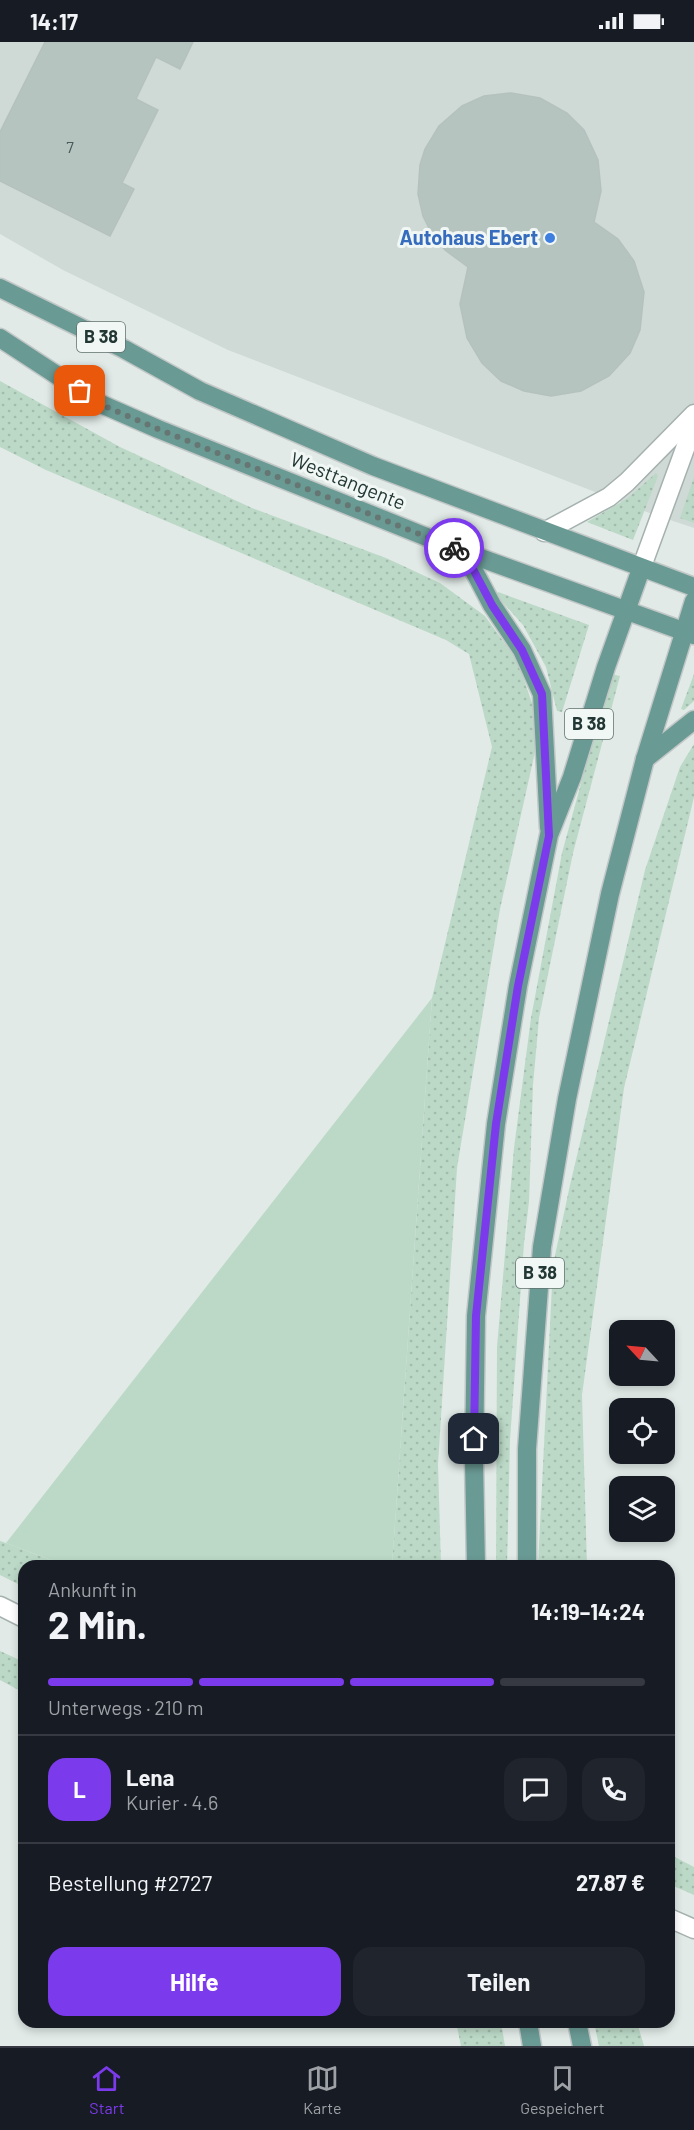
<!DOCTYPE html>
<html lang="de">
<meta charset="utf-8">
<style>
:root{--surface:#171b24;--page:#20242c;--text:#f1f3f6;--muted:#9ea1a6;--line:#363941;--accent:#7c3aed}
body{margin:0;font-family:Barlow,sans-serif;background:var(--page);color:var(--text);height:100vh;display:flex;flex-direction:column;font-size:22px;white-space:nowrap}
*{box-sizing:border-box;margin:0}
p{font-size:20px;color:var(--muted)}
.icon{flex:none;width:33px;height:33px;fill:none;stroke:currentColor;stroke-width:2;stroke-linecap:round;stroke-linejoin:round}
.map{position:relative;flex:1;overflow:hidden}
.drawer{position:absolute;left:18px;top:1518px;width:657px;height:468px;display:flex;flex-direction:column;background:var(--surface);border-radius:18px;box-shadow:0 3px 9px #0003}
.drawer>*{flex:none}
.needle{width:39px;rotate:296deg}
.buttons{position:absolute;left:609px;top:1278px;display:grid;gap:12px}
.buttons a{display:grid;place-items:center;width:66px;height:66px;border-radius:12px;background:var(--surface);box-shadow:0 3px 9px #0003;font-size:30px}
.pin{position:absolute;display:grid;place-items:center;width:51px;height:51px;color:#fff;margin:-26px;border-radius:12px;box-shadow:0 3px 9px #0006}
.courier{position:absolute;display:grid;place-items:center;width:60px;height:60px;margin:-30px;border:4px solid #7c3aed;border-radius:50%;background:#fff;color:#222;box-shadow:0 2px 8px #0007}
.head em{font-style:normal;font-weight:700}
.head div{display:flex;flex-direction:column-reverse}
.head{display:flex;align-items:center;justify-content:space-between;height:102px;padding:0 30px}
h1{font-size:39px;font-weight:700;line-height:45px}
.bar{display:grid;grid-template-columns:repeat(4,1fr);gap:9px 6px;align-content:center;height:72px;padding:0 30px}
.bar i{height:8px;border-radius:4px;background:var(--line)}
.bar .current{background:var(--accent)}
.bar p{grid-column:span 4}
.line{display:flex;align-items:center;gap:15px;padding:0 30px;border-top:2px solid var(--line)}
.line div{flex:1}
.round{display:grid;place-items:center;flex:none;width:63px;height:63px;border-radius:18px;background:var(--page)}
.action{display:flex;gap:12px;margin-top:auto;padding:12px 30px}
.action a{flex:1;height:69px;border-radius:18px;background:var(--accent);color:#fff;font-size:24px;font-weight:700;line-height:69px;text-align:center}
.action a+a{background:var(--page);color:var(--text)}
.status{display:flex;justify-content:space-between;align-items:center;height:42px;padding:0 30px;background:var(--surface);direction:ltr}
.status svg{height:16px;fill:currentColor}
.tab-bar{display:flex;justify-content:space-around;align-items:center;height:84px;border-top:2px solid var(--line);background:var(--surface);font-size:16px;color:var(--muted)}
.tab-bar a{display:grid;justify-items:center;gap:3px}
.tab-bar .current{color:var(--accent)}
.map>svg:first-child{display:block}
.built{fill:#cfd9d6}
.grass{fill:url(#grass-dots)}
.green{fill:#bcd9c7}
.building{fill:#b6c4c0;stroke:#b4c2be;stroke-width:1.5}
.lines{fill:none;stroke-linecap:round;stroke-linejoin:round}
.street-casing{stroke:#a4b1ae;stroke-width:21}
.primary-casing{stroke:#c1c7c6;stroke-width:21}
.street{stroke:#fff;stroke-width:18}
.primary{stroke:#6a9a94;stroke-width:18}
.done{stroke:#667673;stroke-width:6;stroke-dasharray:0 10.8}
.route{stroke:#7c3aed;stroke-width:8}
.shop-dot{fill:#3f7fe0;stroke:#f1f7f4;stroke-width:2}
.labels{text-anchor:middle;stroke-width:6;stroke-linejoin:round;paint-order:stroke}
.number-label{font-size:16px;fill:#485b58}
.shield{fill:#f1f7f4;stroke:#61716e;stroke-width:1.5}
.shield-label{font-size:18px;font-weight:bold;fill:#233835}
.shop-label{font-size:20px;font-weight:bold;fill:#366cbe;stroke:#f1f7f4;text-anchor:end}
.street-label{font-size:20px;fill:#233835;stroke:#f1f7f4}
</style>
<div class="status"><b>14:17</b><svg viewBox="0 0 49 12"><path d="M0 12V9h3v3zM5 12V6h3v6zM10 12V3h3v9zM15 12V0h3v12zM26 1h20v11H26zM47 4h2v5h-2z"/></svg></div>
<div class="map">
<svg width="694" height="2004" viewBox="0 0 694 2004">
<defs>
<pattern id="grass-dots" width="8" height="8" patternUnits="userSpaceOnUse" patternTransform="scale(1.5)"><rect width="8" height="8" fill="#bcd9c7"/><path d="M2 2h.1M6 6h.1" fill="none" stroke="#a1bbac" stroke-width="1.8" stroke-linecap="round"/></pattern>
</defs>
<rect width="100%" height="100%" fill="#e1eae7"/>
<path class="built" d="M0,0h694v486l-42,-14 -424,-164 -165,-80 -63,-36z"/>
<g class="grass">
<path d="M0,339l120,66 132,61 134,50 54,25 45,33 33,46 15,44 2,46 -35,157 -43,259 -19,296 3,102h-49l40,-568 60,-251 -23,-93 -23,-14 -400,-170 -46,-23z"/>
<path d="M656,431l2,3 -25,64 -46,-18 41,-24z"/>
<path d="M694,435v46l-14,-5z"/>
<path d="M498,550l91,33 -27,87 -5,-1 -11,-44 -23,-42 -27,-30z"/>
<path d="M611,632l9,2 -47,177 -34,165 -6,67 -4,117 -5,41 -14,197 -3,126h-11l1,-219 17,-199 17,-130 31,-165z"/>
<path d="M694,632v27l-10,9 -3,-1z"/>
<path d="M694,702v53l-70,291 -42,307 5,171h-49l15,-301 17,-80 75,-315 35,-103z"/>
<path d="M0,1499l6,2 61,23h-43v21l-24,-12z"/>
<path d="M0,1609l24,11v31l-24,-13z"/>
<path d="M669,1812l25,13v28l-25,-11z"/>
<path d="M456,1980h45l4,24h-44z"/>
<path d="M594,1980h43l7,24h-45z"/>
</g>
<path class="green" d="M432,956l-40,568h-325l-61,-23z"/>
<g class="building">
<path d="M45,0h148l-13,27 -24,-12 -20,42 22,11 -36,73 12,6 -24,47 -110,-55v-49z"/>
<path d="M511,51l29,5 27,15 17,17 14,30 3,31 -7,31 24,17 16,22 10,31 -4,38 -10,23 -21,23 -28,15 -30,5 -27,-5 -23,-10 -19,-18 -15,-25 -7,-34 8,-37 -23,-17 -13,-16 -9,-18 -5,-22 2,-29 5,-16 14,-23 23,-20 22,-10z"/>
</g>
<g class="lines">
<g class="street-casing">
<g id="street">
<path d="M544,490l65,-35 18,-15 67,-68"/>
<path d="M641,527l53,-145"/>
<path d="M0,1564l24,12"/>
<path d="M669,1876l25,11"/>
</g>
</g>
<g class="primary-casing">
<g id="primary">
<path d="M0,246l124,61 76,42 173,75 321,121"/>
<path d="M0,296l101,66 57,25 306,123 230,83"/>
<path d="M464,510l28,53 30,45 20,44 7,134"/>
<path d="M645,717l49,-39"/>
<path d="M476,1524l-2,-106 2,-144 20,-192 22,-138 31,-151 23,-58 34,-110 35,-98"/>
<path d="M527,1524v-117l15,-202 25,-148 43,-205 35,-135 49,-158"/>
<path d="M528,1980l4,24"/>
<path d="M577,1980l5,24"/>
</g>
</g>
<use href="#street" class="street"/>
<use href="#primary" class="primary"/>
</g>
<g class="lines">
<path class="done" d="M80,349l20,13 58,25 296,119"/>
<path class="route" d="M454,506l10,4 28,53 30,45 20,44 7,142 -31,150 -22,138 -20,192 -2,123"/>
</g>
<circle class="shop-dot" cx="550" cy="196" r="6"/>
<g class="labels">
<g class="number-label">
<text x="70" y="111">7</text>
</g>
<g class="shield">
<rect x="77" y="280" width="48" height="30" rx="4.5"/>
<rect x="565" y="667" width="48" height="30" rx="4.5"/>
<rect x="516" y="1216" width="48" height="30" rx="4.5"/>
</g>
<g class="shield-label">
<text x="101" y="301">B 38</text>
<text x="589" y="688">B 38</text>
<text x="540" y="1237">B 38</text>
</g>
<g class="shop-label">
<text x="538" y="203">Autohaus Ebert</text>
</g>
<g class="street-label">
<text transform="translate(348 439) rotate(22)" y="7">Westtangente</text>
</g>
</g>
</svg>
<div class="buttons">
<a><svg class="needle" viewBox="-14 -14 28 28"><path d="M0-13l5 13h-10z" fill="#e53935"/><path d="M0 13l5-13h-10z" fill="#9ea1a6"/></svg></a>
<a><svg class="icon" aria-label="locate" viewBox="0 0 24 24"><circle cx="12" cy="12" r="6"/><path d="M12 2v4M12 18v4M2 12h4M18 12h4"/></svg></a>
<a><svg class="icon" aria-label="layers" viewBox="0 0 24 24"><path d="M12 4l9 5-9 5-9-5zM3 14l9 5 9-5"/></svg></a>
</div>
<div class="pin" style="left:80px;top:349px;background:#ea580c"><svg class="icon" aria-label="bag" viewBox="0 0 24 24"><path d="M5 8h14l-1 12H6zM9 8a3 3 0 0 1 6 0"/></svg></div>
<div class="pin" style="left:474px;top:1397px;background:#1f2937"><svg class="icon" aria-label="home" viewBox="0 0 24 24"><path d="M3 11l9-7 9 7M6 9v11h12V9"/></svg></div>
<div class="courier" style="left:454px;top:506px"><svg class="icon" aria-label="bike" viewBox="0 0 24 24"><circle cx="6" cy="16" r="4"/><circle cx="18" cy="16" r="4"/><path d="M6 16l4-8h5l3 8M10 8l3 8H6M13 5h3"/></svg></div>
<section class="drawer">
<div class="head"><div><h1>2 Min.</h1><p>Ankunft in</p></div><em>14:19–14:24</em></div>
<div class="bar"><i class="current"></i><i class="current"></i><i class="current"></i><i></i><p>Unterwegs · 210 m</p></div>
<div class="line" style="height:108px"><b class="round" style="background:var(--accent);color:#fff">L</b><div><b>Lena</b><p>Kurier · 4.6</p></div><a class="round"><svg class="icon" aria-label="chat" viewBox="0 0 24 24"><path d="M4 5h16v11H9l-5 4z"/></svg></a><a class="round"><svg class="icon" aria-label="phone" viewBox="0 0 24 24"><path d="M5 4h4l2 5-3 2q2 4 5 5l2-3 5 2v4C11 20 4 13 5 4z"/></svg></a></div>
<div class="line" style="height:78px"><div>Bestellung #2727</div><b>27.87 €</b></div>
<div class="action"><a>Hilfe</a><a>Teilen</a></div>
</section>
</div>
<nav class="tab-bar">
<a class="current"><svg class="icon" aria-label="home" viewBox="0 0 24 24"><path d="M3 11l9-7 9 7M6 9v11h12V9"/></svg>Start</a>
<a><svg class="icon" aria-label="map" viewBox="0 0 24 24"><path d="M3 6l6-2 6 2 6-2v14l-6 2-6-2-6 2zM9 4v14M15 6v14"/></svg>Karte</a>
<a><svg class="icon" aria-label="saved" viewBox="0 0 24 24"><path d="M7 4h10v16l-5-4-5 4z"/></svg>Gespeichert</a>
</nav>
